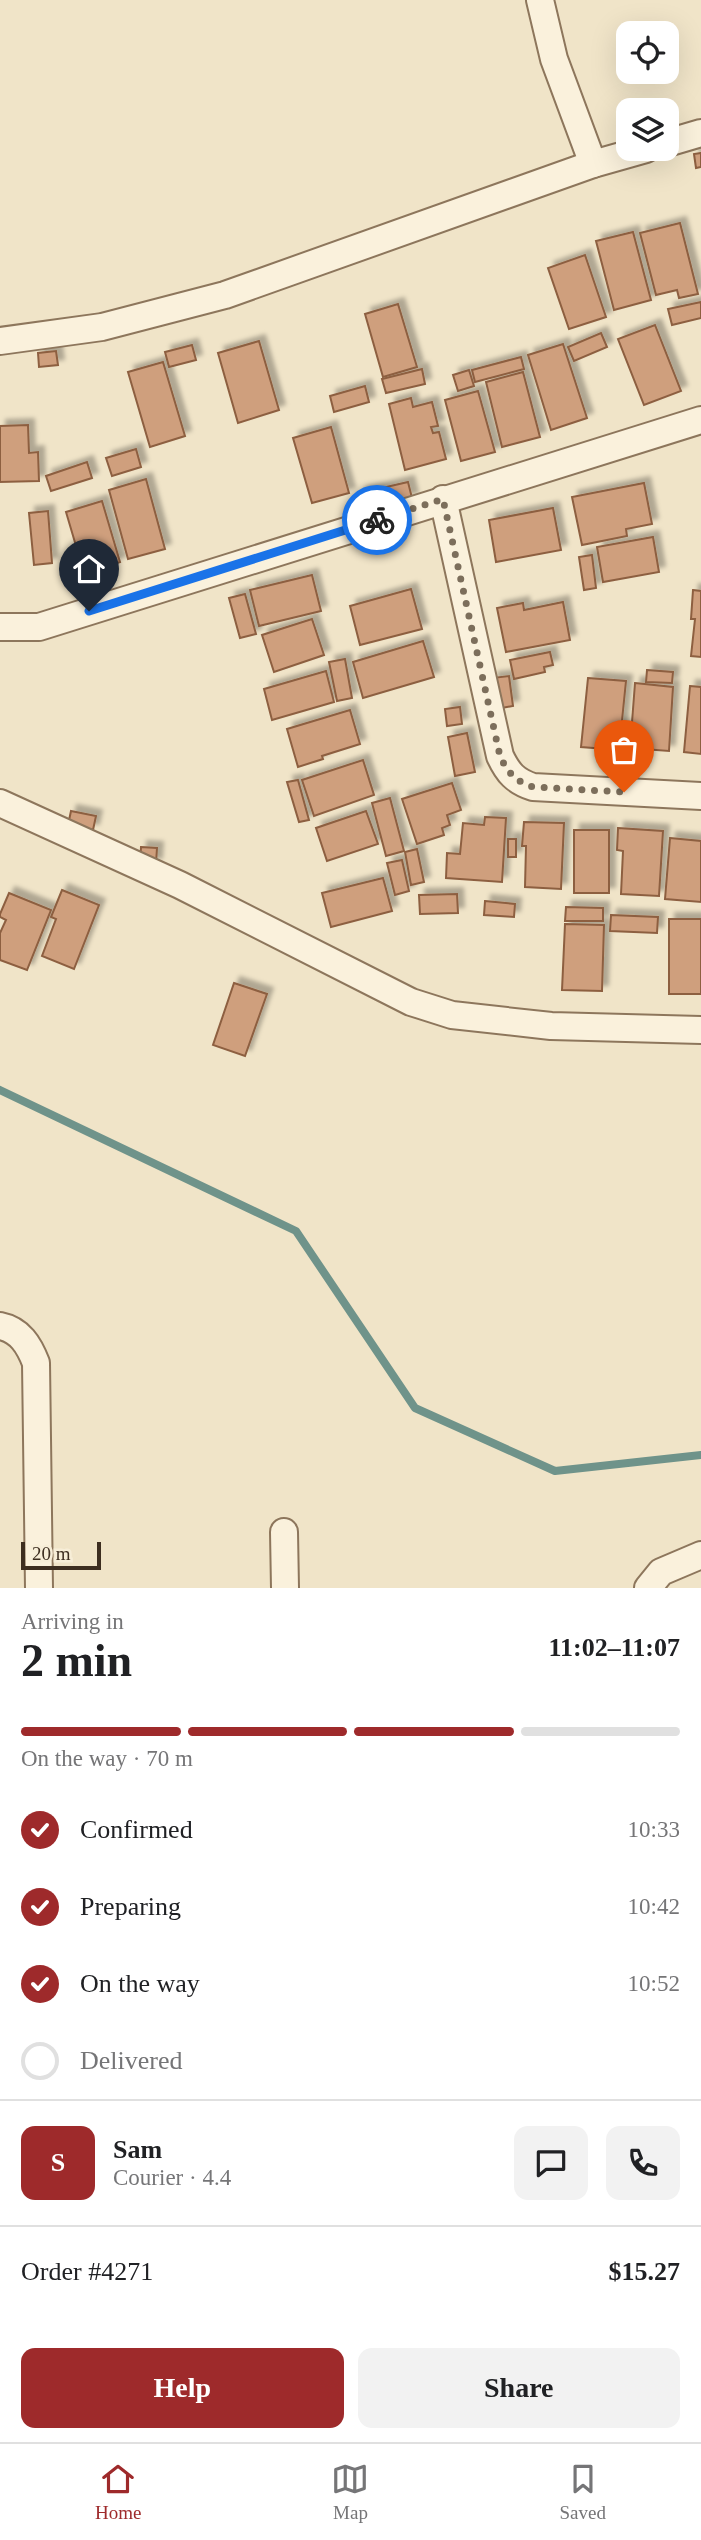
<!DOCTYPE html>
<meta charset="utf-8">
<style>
:root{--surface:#fff;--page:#f2f2f2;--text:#202124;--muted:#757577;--line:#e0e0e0;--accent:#9e2a2b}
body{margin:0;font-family:Georgia,serif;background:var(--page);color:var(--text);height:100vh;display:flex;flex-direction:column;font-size:26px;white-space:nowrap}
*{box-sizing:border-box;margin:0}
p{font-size:23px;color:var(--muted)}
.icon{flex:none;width:38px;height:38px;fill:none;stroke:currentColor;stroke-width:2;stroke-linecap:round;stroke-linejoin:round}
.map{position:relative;height:1588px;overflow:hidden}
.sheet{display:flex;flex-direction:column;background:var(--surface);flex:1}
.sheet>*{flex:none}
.controls{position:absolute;left:616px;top:21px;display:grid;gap:14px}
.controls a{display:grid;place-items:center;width:63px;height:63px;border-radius:14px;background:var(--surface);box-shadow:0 7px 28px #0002;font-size:35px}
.scale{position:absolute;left:21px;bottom:18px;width:80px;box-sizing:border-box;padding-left:7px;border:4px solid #3d2e20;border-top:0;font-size:19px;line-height:24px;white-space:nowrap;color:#3d2e20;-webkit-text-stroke:5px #f7eed8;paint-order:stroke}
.pin{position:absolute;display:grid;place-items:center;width:60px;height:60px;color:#fff;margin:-72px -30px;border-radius:50% 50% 50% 0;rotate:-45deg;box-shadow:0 0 7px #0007}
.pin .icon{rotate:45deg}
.courier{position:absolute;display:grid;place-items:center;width:70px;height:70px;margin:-35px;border:5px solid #1a73e8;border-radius:50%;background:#fff;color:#222;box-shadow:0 2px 9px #0007}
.headline em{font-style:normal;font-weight:600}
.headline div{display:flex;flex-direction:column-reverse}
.headline{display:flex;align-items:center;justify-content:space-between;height:119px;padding:0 21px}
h1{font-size:46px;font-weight:600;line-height:52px}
.bar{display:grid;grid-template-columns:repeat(4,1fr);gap:10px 7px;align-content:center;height:84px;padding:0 21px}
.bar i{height:9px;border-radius:5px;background:var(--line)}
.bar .active{background:var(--accent)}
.bar p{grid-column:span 4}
.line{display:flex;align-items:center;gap:18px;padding:0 21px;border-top:2px solid var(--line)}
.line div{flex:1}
.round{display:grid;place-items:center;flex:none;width:74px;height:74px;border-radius:14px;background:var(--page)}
ol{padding:0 21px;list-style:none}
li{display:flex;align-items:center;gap:21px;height:77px}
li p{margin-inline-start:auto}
li .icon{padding:7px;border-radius:50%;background:var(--accent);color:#fff;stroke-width:4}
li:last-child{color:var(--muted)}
li i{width:38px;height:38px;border:4px solid var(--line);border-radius:50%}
.primary-button{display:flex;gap:14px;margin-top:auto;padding:14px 21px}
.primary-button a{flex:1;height:80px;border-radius:14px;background:var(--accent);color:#fff;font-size:28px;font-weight:600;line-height:80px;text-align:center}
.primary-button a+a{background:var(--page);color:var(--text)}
.dock{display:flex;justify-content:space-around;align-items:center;height:98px;border-top:2px solid var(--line);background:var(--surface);font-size:19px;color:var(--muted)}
.dock a{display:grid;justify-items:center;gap:4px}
.dock .active{color:var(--accent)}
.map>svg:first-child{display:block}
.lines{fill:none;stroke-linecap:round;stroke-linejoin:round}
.stream{stroke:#6f938a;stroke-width:8}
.building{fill:#cf9f7d;stroke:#8d5f41;stroke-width:2;filter:url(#shadow)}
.minor-casing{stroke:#8d765c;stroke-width:30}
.minor{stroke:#faf1dc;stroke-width:26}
.done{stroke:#7c6e5b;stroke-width:7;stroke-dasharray:0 12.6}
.route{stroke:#1a73e8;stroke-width:9}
</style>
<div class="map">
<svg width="701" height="1588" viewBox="0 0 701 1588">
<defs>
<filter id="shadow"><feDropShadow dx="6" dy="-6" stdDeviation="2" flood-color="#0004"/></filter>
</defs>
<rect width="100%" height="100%" fill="#f0e4c8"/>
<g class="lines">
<path class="stream" d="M0,1090l296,141 119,177 140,63 146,-16"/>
</g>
<g class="building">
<path d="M701,153v14l-5,1 -2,-14z"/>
<path d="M680,223l18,71 -19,4 -2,-8 -21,5 -16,-62z"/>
<path d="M633,232l18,68 -37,10 -18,-69z"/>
<path d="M585,255l21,62 -37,12 -21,-61z"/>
<path d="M701,302v16l-29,7 -4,-16z"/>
<path d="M398,304l19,63 -34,10 -18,-63z"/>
<path d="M655,325l26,66 -37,14 -26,-66z"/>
<path d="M601,333l6,14 -33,14 -6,-14z"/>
<path d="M259,341l20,69 -41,13 -20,-70z"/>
<path d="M563,344l24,74 -36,12 -23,-75z"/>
<path d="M192,345l4,15 -27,7 -4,-15z"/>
<path d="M56,351l2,14 -19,2 -1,-14z"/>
<path d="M521,357l3,12 -49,13 -3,-12z"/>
<path d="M163,362l22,74 -35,11 -22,-75z"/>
<path d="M422,369l3,15 -39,9 -4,-14z"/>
<path d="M469,370l5,16 -16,5 -5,-16z"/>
<path d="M523,372l17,65 -38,10 -16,-65z"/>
<path d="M365,386l4,16 -35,10 -4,-16z"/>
<path d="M478,391l17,61 -34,9 -16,-61z"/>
<path d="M411,398l2,9 19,-5 6,24 -7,1 2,6 6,-1 7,27 -41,11 -16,-66z"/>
<path d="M28,425l1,28 9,-1 1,29 -39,1v-56z"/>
<path d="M331,427l18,66 -37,10 -19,-65z"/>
<path d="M136,449l5,18 -29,9 -6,-18z"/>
<path d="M87,462l5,16 -41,13 -5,-15z"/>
<path d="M146,479l19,70 -37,10 -19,-69z"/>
<path d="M408,482l4,16 -48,11 -4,-16z"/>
<path d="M644,483l8,41 -26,5 1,7 -45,9 -10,-48z"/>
<path d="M102,501l18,61 -36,11 -18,-61z"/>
<path d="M553,508l8,42 -65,12 -7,-42z"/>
<path d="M48,511l4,52 -18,2 -5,-52z"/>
<path d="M653,537l6,35 -56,10 -6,-35z"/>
<path d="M592,555l4,33 -12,2 -5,-33z"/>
<path d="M312,575l9,36 -62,15 -9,-36z"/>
<path d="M411,589l11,40 -62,16 -10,-39z"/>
<path d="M693,590l8,1v66l-10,-1 4,-37h-4z"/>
<path d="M245,594l11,40 -16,4 -11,-40z"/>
<path d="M563,602l7,38 -64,12 -9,-44 26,-5 1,7z"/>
<path d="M312,619l12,36 -50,17 -12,-37z"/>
<path d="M423,641l11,36 -71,21 -10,-36z"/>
<path d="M550,652l3,13 -9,2 1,5 -31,7 -4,-19z"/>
<path d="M345,659l7,39 -15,3 -8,-39z"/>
<path d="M647,670l26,2 -1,11 -26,-1z"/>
<path d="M326,671l8,31 -62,18 -8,-31z"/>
<path d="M509,676l4,30 -17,3 -4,-31z"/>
<path d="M588,678l38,3 -7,69 -38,-3z"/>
<path d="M635,683l38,4 -4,64 -39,-3z"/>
<path d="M690,686l11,1v67l-17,-2z"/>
<path d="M460,707l2,17 -15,2 -2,-17z"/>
<path d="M350,710l10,34 -38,12 1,3 -25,8 -11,-38z"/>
<path d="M467,733l8,39 -20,4 -7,-39z"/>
<path d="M363,760l11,35 -60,21 -12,-36z"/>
<path d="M298,780l11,40 -10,2 -12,-40z"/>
<path d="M452,783l9,27 -14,5 3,10 -8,3 2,7 -27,9 -15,-45z"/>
<path d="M390,798l14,53 -18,5 -14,-53z"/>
<path d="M71,811l25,5 -3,14 -25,-5z"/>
<path d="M366,811l12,33 -51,17 -11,-33z"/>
<path d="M485,817l21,1 -4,64 -56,-4 1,-25 13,1 3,-31 21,2z"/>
<path d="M524,822l40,1 -3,66 -36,-2 1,-41h-4z"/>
<path d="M618,828l45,3 -4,65 -38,-2 2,-43 -6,-1z"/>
<rect x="574" y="830" width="35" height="63"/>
<path d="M670,838l31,3v61l-36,-3z"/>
<rect x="508" y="839" width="8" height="18"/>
<path d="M141,847l16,1 -1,16 -16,-1z"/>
<path d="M417,849l7,33 -13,3 -6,-33z"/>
<path d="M402,860l7,31 -14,4 -8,-32z"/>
<path d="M383,878l9,33 -61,16 -9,-34z"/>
<path d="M62,890l37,15 -25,64 -32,-13 14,-37 -5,-2z"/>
<path d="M9,893l42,17 -24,60 -27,-10v-27l6,-13 -6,-3v-3z"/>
<path d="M457,894l1,19 -38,1 -1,-19z"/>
<path d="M485,901l30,3 -1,13 -30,-2z"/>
<path d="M566,907l37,1v13h-38z"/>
<path d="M611,915l47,2 -1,16 -47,-2z"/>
<rect x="669" y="919" width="32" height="75"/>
<path d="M565,924l39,1 -2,66 -40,-1z"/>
<path d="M234,983l33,11 -22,62 -32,-11z"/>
</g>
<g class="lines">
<g class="minor-casing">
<g id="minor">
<path d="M540,0l14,59 39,105"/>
<path d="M667,143l34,-10"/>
<path d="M0,341l102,-14 123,-32 368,-131 53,-15"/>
<path d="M443,499l57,257c8,17 15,25 33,31l168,9"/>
<path d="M0,627h39l662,-207"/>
<path d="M0,803l180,82 231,117 41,13 99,11 150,4"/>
<path d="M0,1326c20,4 29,19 36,37l3,225"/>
<path d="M284,1532l1,56"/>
<path d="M648,1588l13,-16 40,-17"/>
</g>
</g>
<use href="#minor" class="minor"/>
</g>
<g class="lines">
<path class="done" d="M377,520l66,-21 57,257c8,17 15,25 33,31l91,5"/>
<path class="route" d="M89,611l288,-91"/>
</g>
</svg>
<div class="controls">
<a><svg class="icon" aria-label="locate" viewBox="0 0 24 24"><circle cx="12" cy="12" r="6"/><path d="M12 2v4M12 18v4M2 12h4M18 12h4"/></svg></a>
<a><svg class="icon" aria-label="layers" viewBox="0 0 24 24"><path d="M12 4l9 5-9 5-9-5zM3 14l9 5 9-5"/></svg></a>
</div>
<div class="scale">20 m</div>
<div class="pin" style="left:624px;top:792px;background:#ea580c"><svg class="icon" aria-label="bag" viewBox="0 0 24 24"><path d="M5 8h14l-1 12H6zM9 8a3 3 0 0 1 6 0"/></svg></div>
<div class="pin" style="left:89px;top:611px;background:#1f2937"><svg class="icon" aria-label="home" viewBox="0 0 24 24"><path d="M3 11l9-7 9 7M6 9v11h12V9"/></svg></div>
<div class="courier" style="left:377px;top:520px"><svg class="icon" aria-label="bike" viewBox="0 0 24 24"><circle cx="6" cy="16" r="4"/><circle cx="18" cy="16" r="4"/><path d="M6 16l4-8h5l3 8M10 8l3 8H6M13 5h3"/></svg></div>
</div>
<section class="sheet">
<div class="headline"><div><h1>2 min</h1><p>Arriving in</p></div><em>11:02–11:07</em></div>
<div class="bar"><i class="active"></i><i class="active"></i><i class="active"></i><i></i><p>On the way · 70 m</p></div>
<ol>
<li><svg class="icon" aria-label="check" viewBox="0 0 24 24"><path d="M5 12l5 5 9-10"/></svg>Confirmed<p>10:33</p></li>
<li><svg class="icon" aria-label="check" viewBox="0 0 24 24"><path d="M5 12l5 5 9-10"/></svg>Preparing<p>10:42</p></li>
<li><svg class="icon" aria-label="check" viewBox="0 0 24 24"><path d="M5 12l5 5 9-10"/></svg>On the way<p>10:52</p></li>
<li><i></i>Delivered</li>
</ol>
<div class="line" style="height:126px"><b class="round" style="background:var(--accent);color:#fff">S</b><div><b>Sam</b><p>Courier · 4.4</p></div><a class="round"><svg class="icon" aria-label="chat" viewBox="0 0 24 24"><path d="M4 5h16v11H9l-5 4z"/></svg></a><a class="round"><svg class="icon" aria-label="phone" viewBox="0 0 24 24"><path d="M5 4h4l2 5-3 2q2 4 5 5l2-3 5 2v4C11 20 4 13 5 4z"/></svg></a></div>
<div class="line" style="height:91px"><div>Order #4271</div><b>$15.27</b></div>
<div class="primary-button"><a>Help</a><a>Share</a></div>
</section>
<nav class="dock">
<a class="active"><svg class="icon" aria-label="home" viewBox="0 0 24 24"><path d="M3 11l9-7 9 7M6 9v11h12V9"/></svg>Home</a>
<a><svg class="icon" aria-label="map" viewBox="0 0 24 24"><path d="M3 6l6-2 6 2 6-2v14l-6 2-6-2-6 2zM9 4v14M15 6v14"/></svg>Map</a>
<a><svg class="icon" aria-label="saved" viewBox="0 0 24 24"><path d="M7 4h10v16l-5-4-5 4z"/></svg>Saved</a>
</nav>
